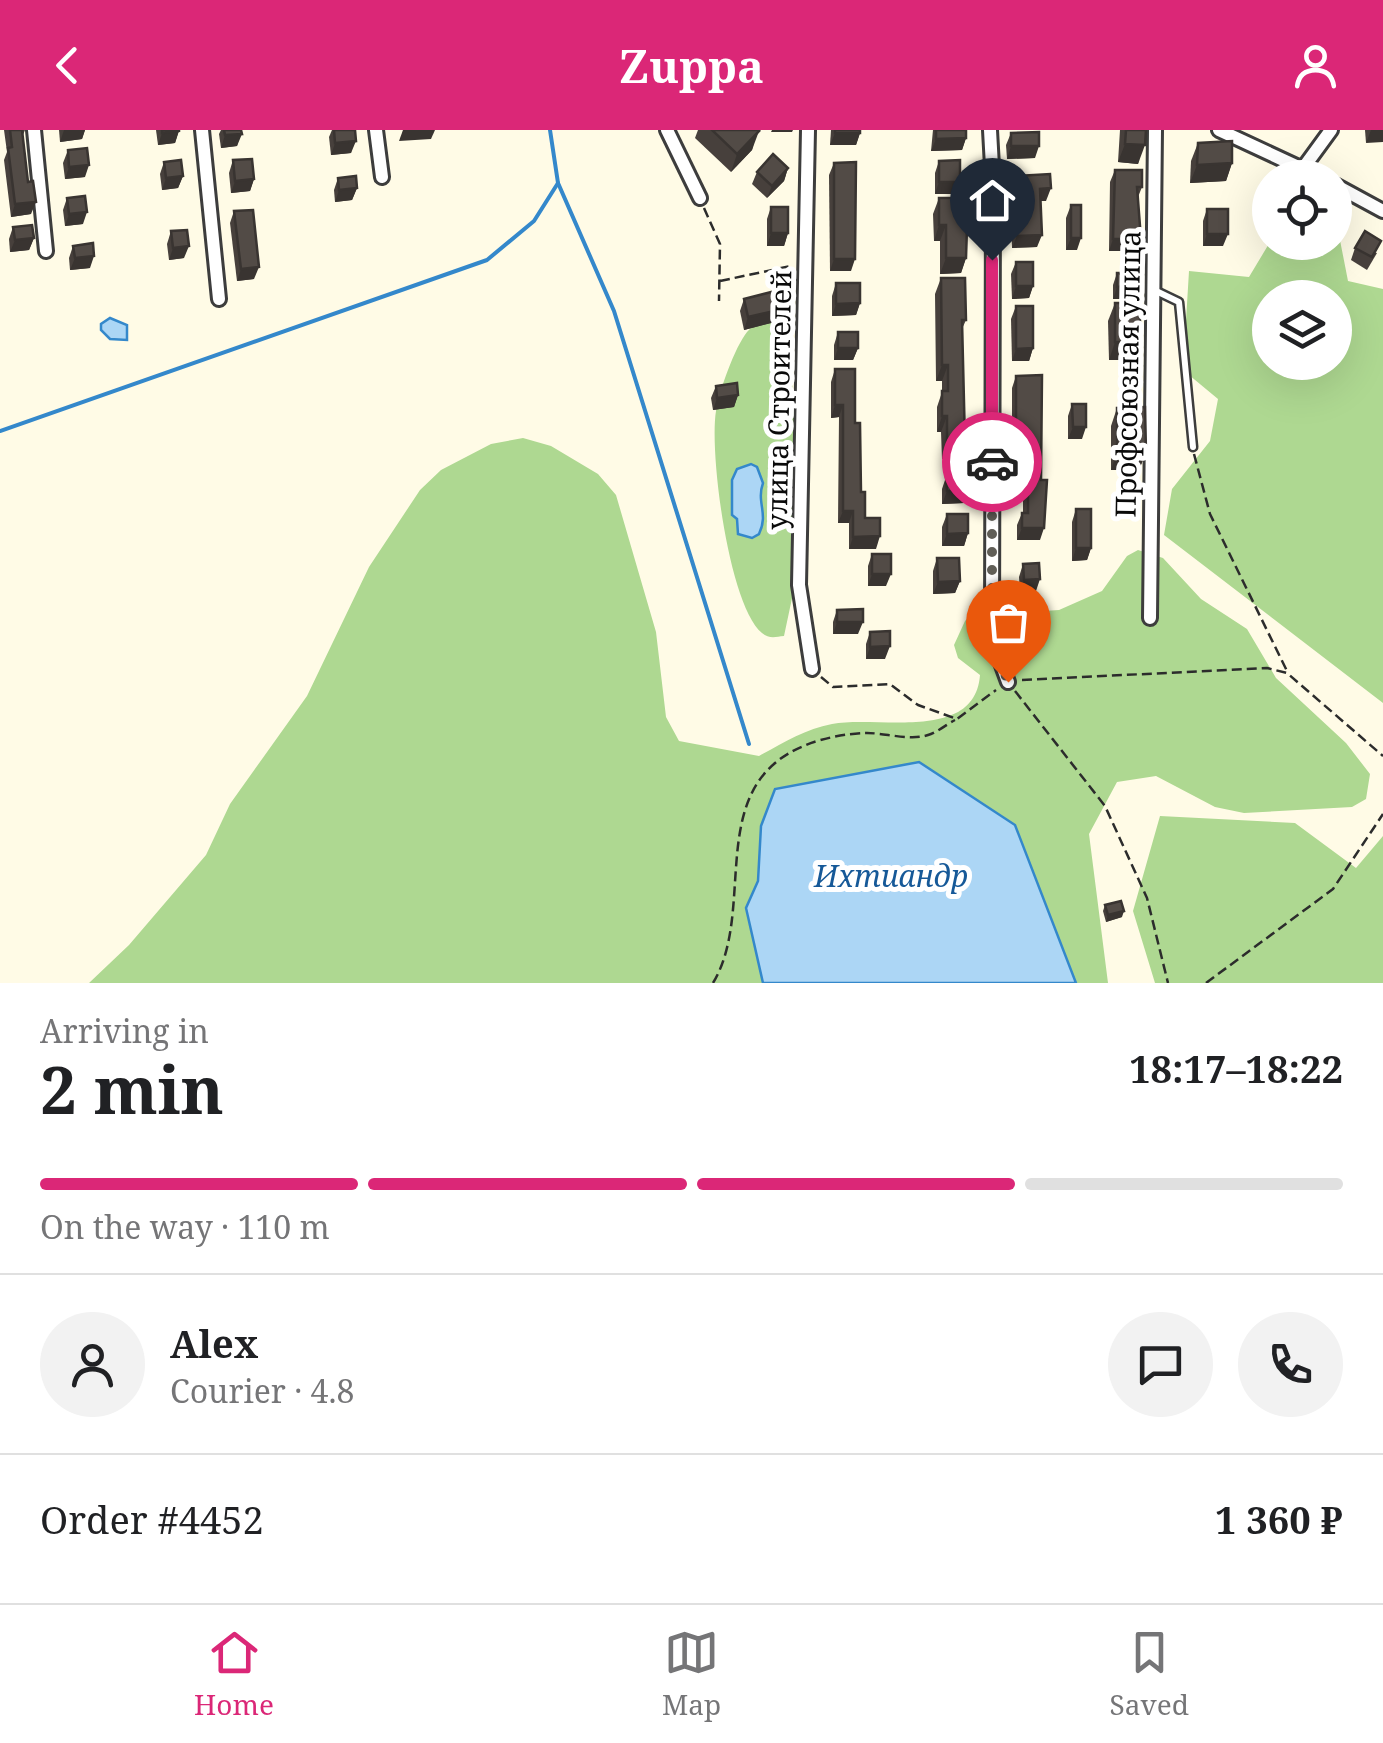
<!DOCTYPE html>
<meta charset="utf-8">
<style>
:root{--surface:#fff;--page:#f2f2f2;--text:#202124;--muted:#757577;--line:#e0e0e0;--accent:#db2777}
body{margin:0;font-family:"Noto Serif",serif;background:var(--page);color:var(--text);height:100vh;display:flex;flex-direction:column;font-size:38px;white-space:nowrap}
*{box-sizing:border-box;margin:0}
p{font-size:32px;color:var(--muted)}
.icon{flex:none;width:55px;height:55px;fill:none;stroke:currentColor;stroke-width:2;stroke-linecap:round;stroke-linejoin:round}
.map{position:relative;height:853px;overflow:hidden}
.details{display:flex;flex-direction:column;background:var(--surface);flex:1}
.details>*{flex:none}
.buttons{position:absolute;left:1252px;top:30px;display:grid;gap:20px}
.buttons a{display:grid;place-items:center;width:100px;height:100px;border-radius:50%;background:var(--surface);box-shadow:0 10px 40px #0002;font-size:50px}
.pin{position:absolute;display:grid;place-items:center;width:85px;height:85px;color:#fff;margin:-102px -42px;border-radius:50% 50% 50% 0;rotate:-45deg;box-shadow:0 0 10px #0007}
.pin .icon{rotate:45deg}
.courier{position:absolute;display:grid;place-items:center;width:100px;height:100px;margin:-50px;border:8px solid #db2777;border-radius:50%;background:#fff;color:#222;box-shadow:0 2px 12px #0007}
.head em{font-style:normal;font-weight:700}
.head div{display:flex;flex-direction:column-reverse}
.head{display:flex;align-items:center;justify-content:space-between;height:170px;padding:0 40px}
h1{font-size:65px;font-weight:700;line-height:75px}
.bar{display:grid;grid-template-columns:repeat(4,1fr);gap:15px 10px;align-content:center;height:120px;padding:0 40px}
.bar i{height:12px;border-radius:8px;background:var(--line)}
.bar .on{background:var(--accent)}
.bar p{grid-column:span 4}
.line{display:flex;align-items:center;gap:25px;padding:0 40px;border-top:2px solid var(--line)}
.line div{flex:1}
.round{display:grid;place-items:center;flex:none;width:105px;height:105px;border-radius:52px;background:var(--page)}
header{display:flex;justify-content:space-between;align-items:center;height:130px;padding:0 40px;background:var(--accent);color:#fff;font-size:45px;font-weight:700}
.dock{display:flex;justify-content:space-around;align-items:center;height:140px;border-top:2px solid var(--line);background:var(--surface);font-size:28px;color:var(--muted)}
.dock a{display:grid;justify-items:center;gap:5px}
.dock .on{color:var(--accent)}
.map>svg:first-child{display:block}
.forest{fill:#aed891;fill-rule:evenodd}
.water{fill:#acd6f5;stroke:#3488cb;stroke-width:2.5}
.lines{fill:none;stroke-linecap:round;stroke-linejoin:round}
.stream{stroke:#3488cb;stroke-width:4}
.lane-casing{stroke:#3d3d3d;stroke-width:11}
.street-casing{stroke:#3d3d3d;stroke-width:18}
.path{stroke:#2c2c2c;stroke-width:2.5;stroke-dasharray:10 5;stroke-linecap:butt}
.lane{stroke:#fff;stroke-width:6}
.street{stroke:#fff;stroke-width:12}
.wall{fill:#47403c}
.shaded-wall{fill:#393431}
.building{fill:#524b46;stroke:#393431;stroke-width:2.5}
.done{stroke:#605e57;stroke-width:10;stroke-dasharray:0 18}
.route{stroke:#db2777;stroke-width:12}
.labels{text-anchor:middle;stroke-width:10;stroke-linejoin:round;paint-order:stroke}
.street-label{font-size:28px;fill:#0a0a0a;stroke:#fff}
.water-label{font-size:30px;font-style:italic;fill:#165998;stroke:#fff}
</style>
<header><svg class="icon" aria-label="back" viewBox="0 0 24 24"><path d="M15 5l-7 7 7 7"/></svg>Zuppa<svg class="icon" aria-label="person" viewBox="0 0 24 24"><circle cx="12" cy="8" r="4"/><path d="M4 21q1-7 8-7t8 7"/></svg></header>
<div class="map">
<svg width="1383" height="853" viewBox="0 0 1383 853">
<rect width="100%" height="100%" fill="#fffbe6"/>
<g class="forest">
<path d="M1335,104l4,1 9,46 35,8v414l-219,-168 8,-46 38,-48 8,-42 -35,-29 6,-99 60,6 21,-35h65zM1270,168h65v64h-65z"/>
<path d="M777,178l11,6 4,70 8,59 -9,57 7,70 -14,66c-9,1 -15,3 -22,-3 -33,-27 -53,-180 -46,-222 3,-20 19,-64 31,-79 8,-9 21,-16 30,-24z"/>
<path d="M523,308l28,8 47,28 18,21 40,137 10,85 13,24 80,15c24,-13 46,-27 73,-32 45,-9 143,19 148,-49l-22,-17 -4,-13 11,-24 20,-21 26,13 48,-3 43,-19 25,-35 11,-6 25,8 38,41 46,30 29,49 70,65 24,31 -4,25 -14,8 -108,6 -29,-6 -59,-31 -39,6 -28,52 19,149h-32l-61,-158 -254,1 -3,55 -12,27 17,75h-674l40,-38 77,-90 24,-51 77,-108 62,-129 51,-77 21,-20 50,-26z"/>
<path d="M1160,686l135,7 61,45 27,-32v147h-228l-22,-72z"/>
</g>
<g class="water">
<path d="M110,188l17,7v15l-17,-1 -9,-9v-6z"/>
<path d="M751,334l6,3 6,16c-7,20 6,30 -4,51l-7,4 -14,-4 -1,-15 -5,-4v-35l5,-11z"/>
<path d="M919,632l96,63 61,158h-313l-17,-75 12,-27 3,-55 14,-37z"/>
</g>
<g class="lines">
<g class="stream">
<path d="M550,0l8,53 56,128 135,433"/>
<path d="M0,301l487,-171 47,-39 24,-38"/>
</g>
<g class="lane-casing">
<path id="lane" d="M1154,160l25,12 14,145"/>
</g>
<g class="street-casing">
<g id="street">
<path d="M34,0l12,121"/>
<path d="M202,0l17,169"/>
<path d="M376,0l6,47"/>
<path d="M667,0l33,68"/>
<path d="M808,0l-9,455 13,84"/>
<path d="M990,0l3,55 -1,453 16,44"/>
<path d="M1219,0l103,48"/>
<path d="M1304,37l27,-37"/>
<path d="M1335,55l48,26"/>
<path d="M1150,488l5,-488"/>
</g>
</g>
<g class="path">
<path d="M704,78l16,36 -1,57"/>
<path d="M720,151l71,-15"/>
<path d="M1194,324l16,60 77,157"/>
<path d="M821,547l12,10 57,-3 28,21 39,14 39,-29"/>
<path d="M1022,550l245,-12 20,5 96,83"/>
<path d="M1015,561l90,115 42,92 21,85"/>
<path d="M713,853c45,-75 -11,-197 93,-238 17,-7 43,-12 61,-12 18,0 44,8 61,2 10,-3 19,-11 27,-15"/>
<path d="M1206,853l127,-94 50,-75"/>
</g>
<use href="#lane" class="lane"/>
<use href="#street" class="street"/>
</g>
<g class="wall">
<path d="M4,0h21l-2,5 8,79 -20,3 -7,-57 3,-8z"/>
<path d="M59,0h26l-3,9 -22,3z"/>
<path d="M156,0h23l-4,13 -17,2z"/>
<path d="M221,0h20l-4,16 -16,2 -2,-14z"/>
<path d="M332,0h23l-4,23 -20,2 -2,-18z"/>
<path d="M698,0h59l-5,20 -21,22 -36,-34z"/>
<path d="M831,0h29v3l-4,12h-26z"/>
<path d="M933,0h33v8l-4,12 -31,1z"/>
<path d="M1120,0h26l-8,34 -20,-2z"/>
<path d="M1365,0h18l-17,13z"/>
<path d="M1011,3l24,25 -28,1 -1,-14z"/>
<path d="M1198,13l34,20 -6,18 -36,2 1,-22z"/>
<path d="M68,20l17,27 -20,2 -2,-16z"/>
<path d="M233,30l21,19 -4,12 -19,2 -2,-20z"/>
<path d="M939,31l17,33h-21v-21z"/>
<path d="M164,32l19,14 -5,12 -16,2 -2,-16z"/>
<path d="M834,33l17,108h-21l-1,-96z"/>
<path d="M788,38l-4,13 -17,17 -15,-14 5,-12z"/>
<path d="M1115,40l27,17 -4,10 3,42 -5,12h-27l1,-69z"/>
<path d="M1014,46l32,25h-5l-4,46 -25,1 -2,-60z"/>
<path d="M338,48l19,10 -5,12 -17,2 -1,-12z"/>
<path d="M67,68l16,26 -18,2 -2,-16z"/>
<path d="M939,68l27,60 -5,15 -21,1v-33h-6l-1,-27z"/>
<path d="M1071,75l6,45h-11v-32z"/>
<path d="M771,77l17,26 -4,13h-17v-27z"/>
<path d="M1207,79l16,37h-20v-25z"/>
<path d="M234,81l20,68 -17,2 -7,-58z"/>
<path d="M13,97l21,11 -5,12 -19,2 -1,-13z"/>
<path d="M171,101l13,27 -15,2 -2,-16z"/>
<path d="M73,116l17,22 -20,2 -1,-12z"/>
<path d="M1355,118l22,5 -10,17 -16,-10z"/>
<path d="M1016,132l17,24 -4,12 -17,1 -1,-25z"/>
<path d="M1117,143l21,13 -4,13h-21v-14z"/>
<path d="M941,148l25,42 -4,9 3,114 -6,16h-17l-1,-27h-4v-25l5,-15v-11h-6l-1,-87z"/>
<path d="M836,153l24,20 -4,12 -24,1v-20z"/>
<path d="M744,169l31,23 -31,8 -4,-19z"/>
<path d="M1115,173l19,57h-25l-1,-39z"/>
<path d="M1016,176l17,42 -4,13h-17l-1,-42z"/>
<path d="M838,202l20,16 -5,12h-19v-15z"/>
<path d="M835,239l20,54 6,69 4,26 11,31h-27v-26h-11l1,-106 -8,1v-36z"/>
<path d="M1016,246l24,164h-23v-15l5,-12h1v-37l-11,1v-89z"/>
<path d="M716,256l22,9 -4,12 -21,3 -2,-12z"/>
<path d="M1072,274l10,35h-14v-23z"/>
<path d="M1117,278l29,44 -7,18h-28v-44z"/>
<path d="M946,347l18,26 -22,1v-15z"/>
<path d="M1076,379l15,39 -4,12 -15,1v-39z"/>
<path d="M947,384l21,19 -4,13h-22v-19z"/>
<path d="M872,424l14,32h-18v-20z"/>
<path d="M937,428l23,23 -5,12 -22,1v-23z"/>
<path d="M1023,434l13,27 -16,1 -1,-15z"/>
<path d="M837,480l21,24h-25v-12z"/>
<path d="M870,502l15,27h-19v-15z"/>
<path d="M1105,775l17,12 -16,5 -3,-11z"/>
</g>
<g class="shaded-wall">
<path d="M64,0h21l-3,9 -22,3z"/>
<path d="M403,0h32l-4,9 -32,2z"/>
<path d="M772,0h21l-1,2h-21z"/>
<path d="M1371,0h12v12l-17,1z"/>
<path d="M179,1l-4,12 -17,2 4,-12z"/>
<path d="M759,1l-7,19 -21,22 6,-18z"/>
<path d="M835,3h25l-4,12h-26z"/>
<path d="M242,4l-5,12 -16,2 4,-13z"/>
<path d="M966,8l-4,12 -31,1 5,-12z"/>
<path d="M356,11l-5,12 -20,2 4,-12z"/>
<path d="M1125,14l20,1 -7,19 -20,-2z"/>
<path d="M1011,16h28l-4,12 -28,1z"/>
<path d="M1232,33l-6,18 -36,2 7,-18z"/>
<path d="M89,35l-4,12 -20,2 4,-12z"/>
<path d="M788,38l-4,13 -17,17 5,-12z"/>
<path d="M183,46l-5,12 -16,2 4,-12z"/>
<path d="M254,49l-4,12 -19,2 4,-12z"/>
<path d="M939,52h21l-4,12h-21z"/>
<path d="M357,58l-5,12 -17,2 4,-12z"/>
<path d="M1051,58l-5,13h-10l4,-12z"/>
<path d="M36,72l-5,12 -20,3 4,-13z"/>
<path d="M87,82l-4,12 -18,2 4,-12z"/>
<path d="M939,95h7l-6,16h-6z"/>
<path d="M771,103h17l-4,13h-17z"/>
<path d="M1207,104h21l-5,12h-20z"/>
<path d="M1042,105l-5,12 -25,1 5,-12z"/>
<path d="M34,108l-5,12 -19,2 5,-12z"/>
<path d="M1071,108h10l-4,12h-11z"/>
<path d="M1113,109h28l-5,12h-27z"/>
<path d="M189,116l-5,12 -15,2 4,-12z"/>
<path d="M94,126l-4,12 -20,2 5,-12z"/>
<path d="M946,128h20l-5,15 -21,1z"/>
<path d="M834,129h21l-4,12h-21z"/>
<path d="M259,137l-5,12 -17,2 4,-12z"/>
<path d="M1016,156h17l-4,12 -17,1z"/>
<path d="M1138,156l-4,13h-21l4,-12z"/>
<path d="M860,173l-4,12 -24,1 4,-12z"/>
<path d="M779,180l-4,12 -31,8 4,-13z"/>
<path d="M1115,212h25l-6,18h-25z"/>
<path d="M838,218h20l-5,12h-19z"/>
<path d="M1033,218l-4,13h-17l4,-12z"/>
<path d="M942,235h6l-6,16h-6z"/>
<path d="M738,265l-4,12 -21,3 4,-12z"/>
<path d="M835,275h8l-4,12 -8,1z"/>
<path d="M942,286h5l-6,16h-4z"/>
<path d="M1073,297h13l-4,12h-14z"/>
<path d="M965,313l-6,16h-17l5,-15z"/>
<path d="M1117,322h29l-7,18h-28z"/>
<path d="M1016,334h12l-5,12 -11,1z"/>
<path d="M947,361h22l-5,12 -22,1z"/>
<path d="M843,381h10l-4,12h-11z"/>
<path d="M1022,398h22l-4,12h-23z"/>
<path d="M968,403l-4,13h-22l5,-12z"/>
<path d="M880,406l-4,13h-27l4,-12z"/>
<path d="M1076,418h15l-4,12 -15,1z"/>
<path d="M872,444h19l-5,12h-18z"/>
<path d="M1040,449l-4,12 -16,1 4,-12z"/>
<path d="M960,451l-5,12 -22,1 5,-12z"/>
<path d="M837,492h26l-5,12h-25z"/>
<path d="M890,516l-5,13h-19l4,-12z"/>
<path d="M1124,781l-2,6 -16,5 2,-7z"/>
</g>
<g class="building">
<path d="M10,0h12l6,52 5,-1 3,21 -21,2 -7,-56 4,-1z"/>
<path d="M162,0h17v1l-17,2z"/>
<path d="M224,0h17l1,4 -17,1z"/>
<path d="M334,0h21l1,11 -21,2z"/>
<path d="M712,0h45l2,1 -22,23z"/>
<rect x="835" y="0" width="25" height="3"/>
<path d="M936,0h30v8l-30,1z"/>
<path d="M1126,0h20l-1,15 -20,-1z"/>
<path d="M1039,2v14h-28v-13z"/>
<path d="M1232,11v22l-35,2 1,-22z"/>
<path d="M87,18l2,17 -20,2 -1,-17z"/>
<path d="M773,24l15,14 -16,18 -15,-14z"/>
<path d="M252,29l2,20 -19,2 -2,-21z"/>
<path d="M181,30l2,16 -17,2 -2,-16z"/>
<path d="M960,30v22h-21v-21z"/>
<path d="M856,32l-1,97h-21v-96z"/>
<path d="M1301,35l19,9 -2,4h-23z"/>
<path d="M1115,40h27v17h-5l4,52h-28z"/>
<path d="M1050,44l1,14 -11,1 2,46 -25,1 -3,-60z"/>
<path d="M356,46l1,12 -18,2 -1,-12z"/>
<path d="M85,66l2,16 -18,2 -2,-16z"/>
<path d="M939,68h29l-2,60h-20v-33h-7z"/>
<rect x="1071" y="75" width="10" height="33"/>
<rect x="771" y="77" width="17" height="26"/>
<rect x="1207" y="79" width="21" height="25"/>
<path d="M253,80l6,57 -18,2 -7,-58z"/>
<path d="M32,95l2,13 -19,2 -2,-13z"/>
<path d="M187,100l2,16 -16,2 -2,-17z"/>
<path d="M1365,101l16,10 -9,16 -17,-9z"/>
<path d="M93,113l1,13 -19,2 -2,-12z"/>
<rect x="1016" y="132" width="17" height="24"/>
<path d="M1117,143h21v13l-21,1z"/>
<path d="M941,148h24l1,42h-4l3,123 -18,1v-28h-5v-25h6v-26h-6z"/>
<path d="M836,153h24v20l-24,1z"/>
<path d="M775,161l4,19 -31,7 -4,-18z"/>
<rect x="1115" y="173" width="25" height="39"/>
<path d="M1016,176h17v42l-17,1z"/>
<rect x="838" y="202" width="20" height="16"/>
<path d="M835,239h20v54h5l1,69h4v26h15v18l-27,1v-26h-10v-106h-8z"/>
<path d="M1042,245l-1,105h6l-3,48h-22v-15h6v-49h-12v-88z"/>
<path d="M737,253l1,12 -21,3 -1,-12z"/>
<path d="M1072,274h14v23h-13z"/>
<path d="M1145,277l1,45h-29v-44z"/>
<path d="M946,347h22l1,14h-22z"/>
<rect x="1076" y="379" width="15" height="39"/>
<path d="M947,384h21v19l-21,1z"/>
<rect x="872" y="424" width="19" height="20"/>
<path d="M937,428h22l1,23 -22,1z"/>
<path d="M1039,433l1,16 -16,1 -1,-16z"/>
<path d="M863,479v13h-26v-12z"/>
<path d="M890,501v15l-20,1v-15z"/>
<path d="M1121,771l3,10 -16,4 -3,-10z"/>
</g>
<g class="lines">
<path class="done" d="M992,332v176l16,44"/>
<path class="route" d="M992,332v-202"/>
</g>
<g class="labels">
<g class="street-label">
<text transform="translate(1128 244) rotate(-89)" y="10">Профсоюзная улица</text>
<text transform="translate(779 270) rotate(-89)" y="10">улица Строителей</text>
</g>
<g class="water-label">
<text x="891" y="757">Ихтиандр</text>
</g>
</g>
</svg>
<div class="buttons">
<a><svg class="icon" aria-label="locate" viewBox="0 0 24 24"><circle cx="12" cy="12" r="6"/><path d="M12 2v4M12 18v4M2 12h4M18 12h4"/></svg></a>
<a><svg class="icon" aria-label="layers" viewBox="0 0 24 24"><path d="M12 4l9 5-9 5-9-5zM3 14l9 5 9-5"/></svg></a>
</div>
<div class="pin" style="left:1008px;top:552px;background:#ea580c"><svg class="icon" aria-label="bag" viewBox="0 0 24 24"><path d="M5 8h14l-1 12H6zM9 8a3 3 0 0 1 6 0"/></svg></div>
<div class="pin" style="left:992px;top:130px;background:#1f2937"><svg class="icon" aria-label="home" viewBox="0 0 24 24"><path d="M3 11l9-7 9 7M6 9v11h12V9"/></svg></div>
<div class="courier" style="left:992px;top:332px"><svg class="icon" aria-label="car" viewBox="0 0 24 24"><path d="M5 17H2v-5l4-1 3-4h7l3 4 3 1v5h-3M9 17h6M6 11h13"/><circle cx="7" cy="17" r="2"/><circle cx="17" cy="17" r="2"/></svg></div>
</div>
<section class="details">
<div class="head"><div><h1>2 min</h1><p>Arriving in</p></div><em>18:17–18:22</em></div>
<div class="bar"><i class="on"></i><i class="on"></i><i class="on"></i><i></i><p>On the way · 110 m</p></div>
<div class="line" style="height:180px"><a class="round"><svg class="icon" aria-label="person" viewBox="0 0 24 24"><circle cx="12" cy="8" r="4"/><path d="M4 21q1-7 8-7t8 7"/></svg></a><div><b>Alex</b><p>Courier · 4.8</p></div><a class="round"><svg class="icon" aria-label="chat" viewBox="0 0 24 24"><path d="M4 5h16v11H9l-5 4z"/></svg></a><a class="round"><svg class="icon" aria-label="phone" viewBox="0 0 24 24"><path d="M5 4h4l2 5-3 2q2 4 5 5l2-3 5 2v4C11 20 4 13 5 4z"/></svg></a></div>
<div class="line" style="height:130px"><div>Order #4452</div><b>1 360 ₽</b></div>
</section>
<nav class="dock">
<a class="on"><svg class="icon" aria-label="home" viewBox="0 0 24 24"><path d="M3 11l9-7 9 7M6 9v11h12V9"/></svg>Home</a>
<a><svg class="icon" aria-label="map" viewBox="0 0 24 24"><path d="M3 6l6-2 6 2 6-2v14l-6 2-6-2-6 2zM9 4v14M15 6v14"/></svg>Map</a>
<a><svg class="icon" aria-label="saved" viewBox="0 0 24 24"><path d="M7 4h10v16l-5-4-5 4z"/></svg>Saved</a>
</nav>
